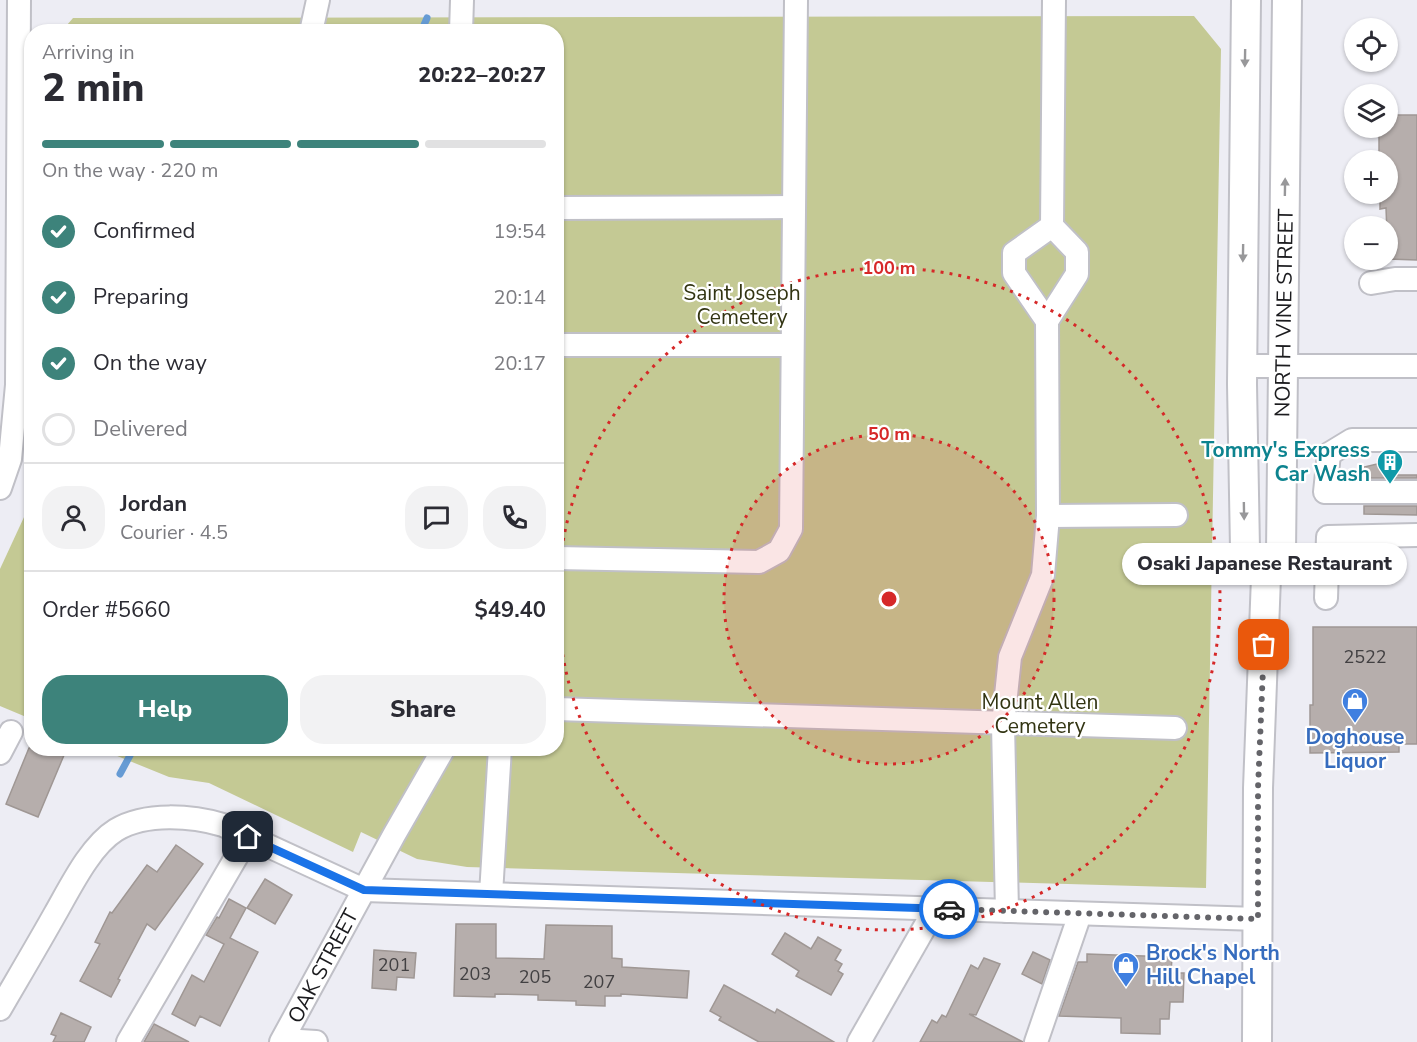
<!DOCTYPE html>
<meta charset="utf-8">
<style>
:root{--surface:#fff;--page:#f2f2f3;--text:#2b2b33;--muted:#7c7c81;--line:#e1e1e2;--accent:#3d837b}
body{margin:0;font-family:"Nunito Sans",sans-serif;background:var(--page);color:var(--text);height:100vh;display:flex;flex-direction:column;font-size:22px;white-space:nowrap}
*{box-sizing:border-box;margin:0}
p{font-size:20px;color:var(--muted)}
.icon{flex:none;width:33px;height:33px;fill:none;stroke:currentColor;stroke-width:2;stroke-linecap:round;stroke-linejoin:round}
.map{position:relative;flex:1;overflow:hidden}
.panel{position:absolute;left:24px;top:24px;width:540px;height:732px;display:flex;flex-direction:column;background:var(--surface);border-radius:24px;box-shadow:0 2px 4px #0004}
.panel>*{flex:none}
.fabs{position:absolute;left:1344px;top:18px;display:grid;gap:12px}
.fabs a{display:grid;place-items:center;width:54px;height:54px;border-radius:50%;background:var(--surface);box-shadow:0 2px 4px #0004;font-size:30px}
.pin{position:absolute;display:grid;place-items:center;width:51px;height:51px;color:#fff;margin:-26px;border-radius:12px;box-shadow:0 3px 9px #0006}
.courier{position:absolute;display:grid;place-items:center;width:60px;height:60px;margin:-30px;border:4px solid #1a73e8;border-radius:50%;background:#fff;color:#222;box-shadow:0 2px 8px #0007}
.bubble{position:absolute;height:42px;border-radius:21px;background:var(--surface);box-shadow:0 2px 4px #0004;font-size:20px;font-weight:800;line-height:42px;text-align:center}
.overview em{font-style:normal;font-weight:800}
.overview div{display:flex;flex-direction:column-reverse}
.overview{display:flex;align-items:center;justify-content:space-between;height:102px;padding:0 18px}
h1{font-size:39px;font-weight:800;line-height:45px}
.bar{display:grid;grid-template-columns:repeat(4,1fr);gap:9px 6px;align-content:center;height:72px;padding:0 18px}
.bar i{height:8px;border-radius:4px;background:var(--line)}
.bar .on{background:var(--accent)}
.bar p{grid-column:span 4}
.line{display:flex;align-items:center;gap:15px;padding:0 18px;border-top:2px solid var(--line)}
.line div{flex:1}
.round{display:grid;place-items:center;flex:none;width:63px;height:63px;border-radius:24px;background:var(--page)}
ol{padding:0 18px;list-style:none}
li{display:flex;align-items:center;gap:18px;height:66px}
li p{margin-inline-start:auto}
li .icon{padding:6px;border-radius:50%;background:var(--accent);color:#fff;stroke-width:4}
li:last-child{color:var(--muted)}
li i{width:33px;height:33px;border:3px solid var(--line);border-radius:50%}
.button{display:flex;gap:12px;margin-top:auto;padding:12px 18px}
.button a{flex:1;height:69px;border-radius:24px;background:var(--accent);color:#fff;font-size:24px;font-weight:800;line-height:69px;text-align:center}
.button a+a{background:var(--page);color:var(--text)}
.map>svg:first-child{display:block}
.green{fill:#c4c994}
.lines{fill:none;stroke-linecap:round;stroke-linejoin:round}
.stream{stroke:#669bd4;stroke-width:7}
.building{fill:#b6aeac;stroke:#9f9794;stroke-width:1.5}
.minor-casing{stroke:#c0c0c7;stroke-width:26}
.major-casing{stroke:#c0c0c7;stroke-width:32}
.minor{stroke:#fff;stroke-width:22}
.major{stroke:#fff;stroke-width:28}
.oneway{fill:#98989a}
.done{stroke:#646469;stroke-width:6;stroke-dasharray:0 10.8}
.route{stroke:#1a73e8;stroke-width:8}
.ring{fill:none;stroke:#d62828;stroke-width:3;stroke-dasharray:3 6}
.labels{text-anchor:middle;stroke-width:4.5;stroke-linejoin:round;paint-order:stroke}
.number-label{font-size:18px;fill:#424042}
.park-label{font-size:21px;fill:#323412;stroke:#fff}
.street-label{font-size:21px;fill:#1b1b1e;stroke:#fff}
.culture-label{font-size:21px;font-weight:bold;fill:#0d838f;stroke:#fff;text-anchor:end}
.shop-label{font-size:21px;font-weight:bold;fill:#366cbe;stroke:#fff}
.centre{fill:#d62828;stroke:#fff;stroke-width:3}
.ring-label{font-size:18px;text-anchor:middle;font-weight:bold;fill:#d62828;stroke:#fff;stroke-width:4.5;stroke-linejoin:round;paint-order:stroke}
</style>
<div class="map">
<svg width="1417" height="1042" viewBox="0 0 1417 1042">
<rect width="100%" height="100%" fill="#ededf4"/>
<g class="green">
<path d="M1194,16l27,33 -15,839 -739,-21 -50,-8 -56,-27 -8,20 -144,-69 -40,-6 -69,-28 456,-1v-716h-495l12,-14z"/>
<path d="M31,502v217l-31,-13v-137z"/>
</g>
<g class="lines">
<g class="stream">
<path d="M421,32l6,-14"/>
<path d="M120,774l14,-26"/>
</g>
</g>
<g class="building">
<path d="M1393,115h24v145l-29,-1 -2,-51 -6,1v-15h8v-34h-9v-31l9,-1v-7z"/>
<path d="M1377,464l15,4v7h25v3h-53v-11z"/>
<path d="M1364,506h53v9l-53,-1z"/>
<path d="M1313,627h104v117h-18v8l-89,1v-48h3z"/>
<path d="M29,748h38l-29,69 -32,-13z"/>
<path d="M176,845l27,19 -48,66 -8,-6 -29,55 2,1 -9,17 -31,-16 20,-37 -5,-2 15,-30 2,1 35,-48 10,7z"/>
<path d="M265,879l27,16 -17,29 -28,-16z"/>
<path d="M229,899l17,9 -16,30 28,14 -38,74 -20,-10 -5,10 -23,-12 20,-39 12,7 20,-38 -18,-9 11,-18 2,1z"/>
<path d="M456,924h40v34l48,1 2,-34 66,1v32l10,1v8l67,4 -2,27 -66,-4v2h-16v10l-29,-1v-4l-38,-1v-5l-43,-1v3l-41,-1z"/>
<path d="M785,933l26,16 7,-12 23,13 -6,10 7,4 -4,7 5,3 -12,21 -35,-19 3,-5 -27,-17z"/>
<path d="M374,950l42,3 -2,25 -17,-1 -1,13 -24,-2z"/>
<path d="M1033,952l17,8 -8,24 -20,-10z"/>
<path d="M1087,954l85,3 -1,16h13l-1,29h-13l-1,17h-9v15l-39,-1v-15l-62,-2 19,-54h9z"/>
<path d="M984,958l16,6 -24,51 -7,-1 54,28h-103l12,-22 5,3 5,-8 4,2 25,-52 7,4z"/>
<path d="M724,985l51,28 2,-4 57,33h-75l-40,-22 2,-3 -11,-6z"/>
<path d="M61,1013l30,14 -7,15h-31l3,-6 -5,-2z"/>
<path d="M154,1024l35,18h-45z"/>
</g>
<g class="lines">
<g class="minor-casing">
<g id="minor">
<path d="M311,32l7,-32"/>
<path d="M461,32l1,-32"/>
<path d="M556,208l238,-1"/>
<path d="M1371,283l24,-4h22"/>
<path d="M1047,321l-33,-48v-20l38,-27"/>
<path d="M556,345h235"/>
<path d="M1242,366h175"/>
<path d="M1417,440h-65l-23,14 -4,38h92"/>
<path d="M0,488l10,-29 7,-74 2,-385"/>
<path d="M1048,516l128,-1"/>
<path d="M556,558l203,4 20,-11 12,-22 5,-529"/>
<path d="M1326,598l2,-61 89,-2"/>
<path d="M556,709l619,19"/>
<path d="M0,753l11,-21"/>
<path d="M491,894l9,-146"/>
<path d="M1007,911l-4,-187 7,-67 33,-82 5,-59 -1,-195 30,-47v-22l-25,-26 2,-226"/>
<path d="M0,1009c18,-31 37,-63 55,-95 15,-26 35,-68 61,-84 30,-18 76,-14 107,-5l141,65 894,29"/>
<path d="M283,1040l33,2"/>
<path d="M128,1042l120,-205"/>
<path d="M281,1042l113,-207 50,-87"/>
<path d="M859,1042l76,-133"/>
<path d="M1036,1042l44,-128"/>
</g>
</g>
<g class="major-casing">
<g id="major">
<path d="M1246,0l-4,384 3,165 21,28"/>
<path d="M1266,577l15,-25 6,-552"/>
<path d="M1257,1042l1,-254 8,-211"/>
</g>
</g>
<use href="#minor" class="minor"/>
<use href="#major" class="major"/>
</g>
<defs><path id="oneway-solid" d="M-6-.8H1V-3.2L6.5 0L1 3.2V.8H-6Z" transform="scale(1.5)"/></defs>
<g class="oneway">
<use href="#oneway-solid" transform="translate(1245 58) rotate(91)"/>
<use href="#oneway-solid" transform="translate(1285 187) rotate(-89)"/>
<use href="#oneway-solid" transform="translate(1243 253) rotate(91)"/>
<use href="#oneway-solid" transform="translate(1244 511) rotate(89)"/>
</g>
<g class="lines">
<path class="done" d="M949,909l309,10v-131l6,-143"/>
<path class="route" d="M248,837l116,53 585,19"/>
</g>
<circle cx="889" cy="599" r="165" fill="#d62828" fill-opacity=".12"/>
<g class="ring">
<circle cx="889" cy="599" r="165"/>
<circle cx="889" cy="599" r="331"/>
</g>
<defs>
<g id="building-pin" transform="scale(1.35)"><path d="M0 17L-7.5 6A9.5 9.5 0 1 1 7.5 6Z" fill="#0f9aa8" stroke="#fff"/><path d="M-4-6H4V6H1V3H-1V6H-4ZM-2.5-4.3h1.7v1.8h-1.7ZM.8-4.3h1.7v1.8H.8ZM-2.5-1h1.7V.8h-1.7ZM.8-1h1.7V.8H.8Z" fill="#fff"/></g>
<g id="shop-pin" transform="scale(1.35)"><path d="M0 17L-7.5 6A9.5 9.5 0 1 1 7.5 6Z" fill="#3f7fe0" stroke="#fff"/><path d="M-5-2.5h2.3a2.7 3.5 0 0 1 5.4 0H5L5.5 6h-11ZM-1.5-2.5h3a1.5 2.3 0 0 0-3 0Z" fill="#fff"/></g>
</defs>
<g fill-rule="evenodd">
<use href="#building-pin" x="1390" y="462"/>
<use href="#shop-pin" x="1355" y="701"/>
<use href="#shop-pin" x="1126" y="965"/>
</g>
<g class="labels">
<g class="number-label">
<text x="1365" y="663">2522</text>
<text x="394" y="971">201</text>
<text x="475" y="980">203</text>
<text x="535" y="983">205</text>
<text x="599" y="988">207</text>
</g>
<g class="park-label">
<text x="742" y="300">Saint Joseph<tspan x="742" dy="24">Cemetery</tspan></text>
<text x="1040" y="709">Mount Allen<tspan x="1040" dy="24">Cemetery</tspan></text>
</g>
<g class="street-label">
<text transform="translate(1284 313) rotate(-89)" y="7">NORTH VINE STREET</text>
<text transform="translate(323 966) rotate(-62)" y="7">OAK STREET</text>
</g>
<g class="culture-label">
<text x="1370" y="457">Tommy's Express<tspan x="1370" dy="24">Car Wash</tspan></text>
</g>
<g class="shop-label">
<text x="1355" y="744">Doghouse<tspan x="1355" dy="24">Liquor</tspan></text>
<text x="1146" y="960" text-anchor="start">Brock's North<tspan x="1146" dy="24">Hill Chapel</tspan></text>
</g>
</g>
<circle cx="889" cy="599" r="9" class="centre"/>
<g class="ring-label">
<text x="889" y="274">100 m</text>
<text x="889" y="440">50 m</text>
</g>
</svg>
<div class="fabs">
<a><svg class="icon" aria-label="locate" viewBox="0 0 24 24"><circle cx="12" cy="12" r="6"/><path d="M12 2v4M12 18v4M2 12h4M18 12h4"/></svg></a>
<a><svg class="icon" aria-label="layers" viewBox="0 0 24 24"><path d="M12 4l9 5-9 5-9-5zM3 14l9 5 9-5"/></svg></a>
<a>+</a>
<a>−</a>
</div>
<div class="pin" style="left:1264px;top:645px;background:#ea580c"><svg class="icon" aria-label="bag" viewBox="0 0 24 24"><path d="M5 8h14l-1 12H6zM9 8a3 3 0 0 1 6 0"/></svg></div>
<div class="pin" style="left:248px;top:837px;background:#1f2937"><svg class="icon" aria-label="home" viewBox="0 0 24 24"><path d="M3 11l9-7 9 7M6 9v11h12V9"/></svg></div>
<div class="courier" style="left:949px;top:909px"><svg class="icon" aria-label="car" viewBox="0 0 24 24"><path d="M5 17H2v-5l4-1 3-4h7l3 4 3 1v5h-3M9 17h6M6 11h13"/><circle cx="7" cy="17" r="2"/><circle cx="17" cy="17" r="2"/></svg></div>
<div class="bubble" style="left:1122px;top:543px;width:285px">Osaki Japanese Restaurant</div>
<section class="panel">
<div class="overview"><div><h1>2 min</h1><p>Arriving in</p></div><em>20:22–20:27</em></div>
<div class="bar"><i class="on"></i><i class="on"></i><i class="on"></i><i></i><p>On the way · 220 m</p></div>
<ol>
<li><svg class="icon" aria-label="check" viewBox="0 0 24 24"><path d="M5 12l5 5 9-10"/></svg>Confirmed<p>19:54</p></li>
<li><svg class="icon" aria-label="check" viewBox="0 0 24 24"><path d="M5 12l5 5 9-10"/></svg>Preparing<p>20:14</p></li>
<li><svg class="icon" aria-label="check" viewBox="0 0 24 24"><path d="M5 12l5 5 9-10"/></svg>On the way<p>20:17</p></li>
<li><i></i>Delivered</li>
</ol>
<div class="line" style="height:108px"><a class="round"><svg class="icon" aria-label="person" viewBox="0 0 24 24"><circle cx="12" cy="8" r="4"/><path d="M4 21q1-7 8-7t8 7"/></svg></a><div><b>Jordan</b><p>Courier · 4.5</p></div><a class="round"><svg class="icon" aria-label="chat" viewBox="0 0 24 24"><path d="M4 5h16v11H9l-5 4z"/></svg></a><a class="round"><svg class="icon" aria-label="phone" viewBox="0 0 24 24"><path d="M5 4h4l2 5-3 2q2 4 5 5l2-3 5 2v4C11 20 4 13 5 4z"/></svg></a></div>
<div class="line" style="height:78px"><div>Order #5660</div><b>$49.40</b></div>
<div class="button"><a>Help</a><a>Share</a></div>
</section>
</div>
